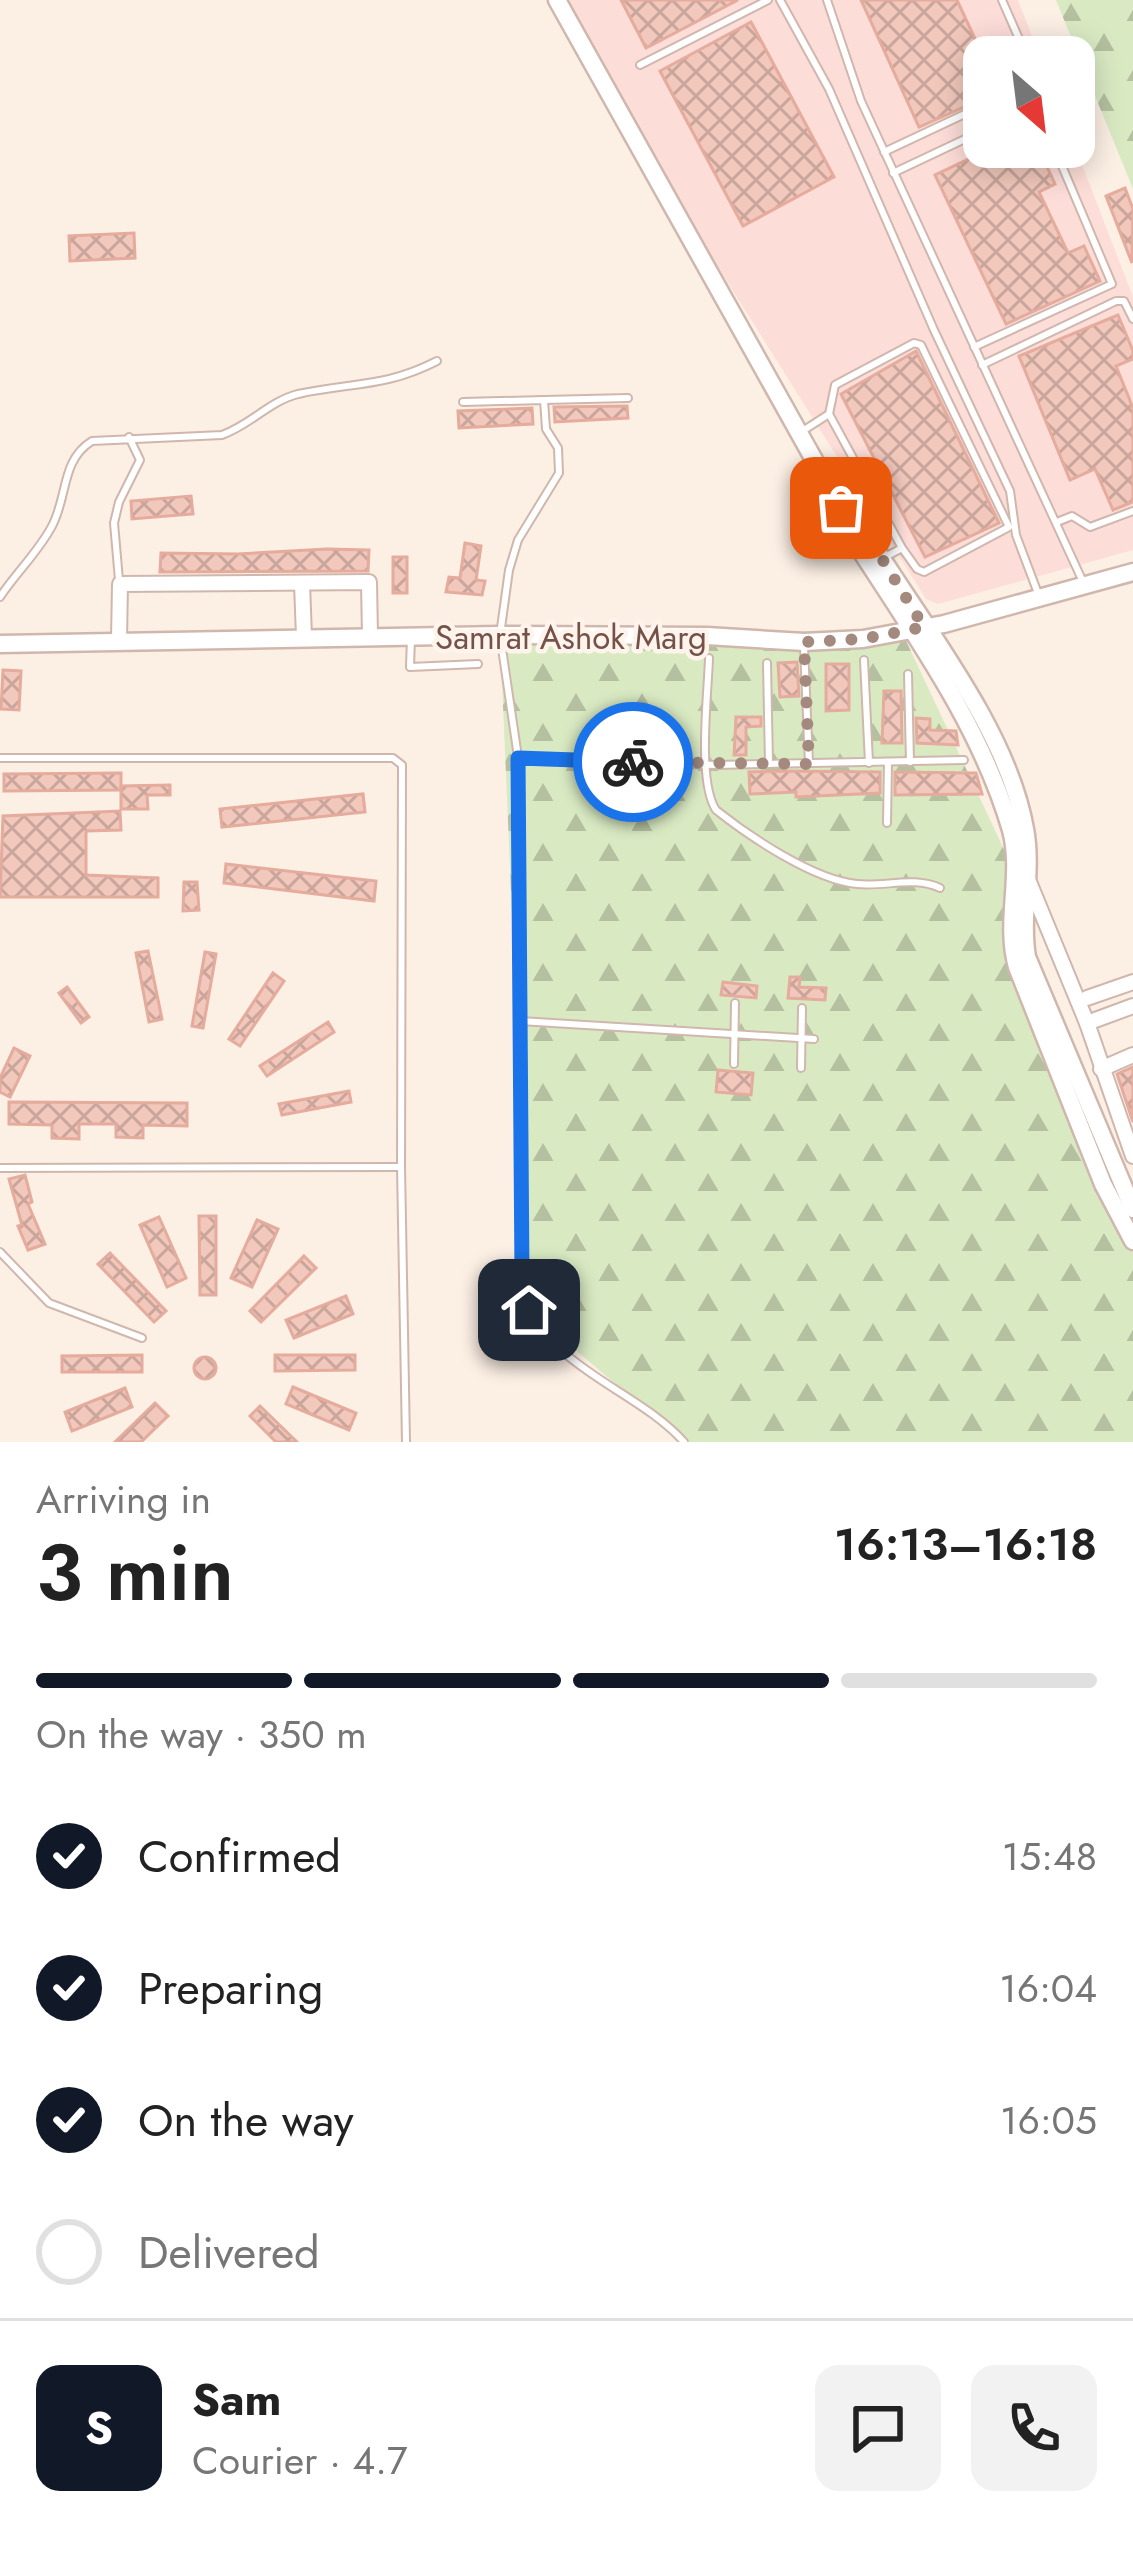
<!DOCTYPE html>
<meta charset="utf-8">
<style>
:root{--surface:#fff;--page:#f2f2f2;--text:#222;--muted:#767676;--line:#e0e0e0;--accent:#111827}
body{margin:0;font-family:Jost,sans-serif;background:var(--page);color:var(--text);height:100vh;display:flex;flex-direction:column;font-size:45px;white-space:nowrap}
*{box-sizing:border-box;margin:0}
p{font-size:39px;color:var(--muted)}
.icon{flex:none;width:66px;height:66px;fill:none;stroke:currentColor;stroke-width:2;stroke-linecap:round;stroke-linejoin:round}
.map{position:relative;height:1442px;overflow:hidden}
.sheet{display:flex;flex-direction:column;background:var(--surface);flex:1}
.sheet>*{flex:none}
.needle{width:78px;rotate:152deg}
.buttons{position:absolute;left:963px;top:36px;display:grid;gap:24px}
.buttons a{display:grid;place-items:center;width:132px;height:132px;border-radius:24px;background:var(--surface);box-shadow:0 6px 30px #0003;font-size:60px}
.pin{position:absolute;display:grid;place-items:center;width:102px;height:102px;color:#fff;margin:-51px;border-radius:24px;box-shadow:0 6px 18px #0006}
.courier{position:absolute;display:grid;place-items:center;width:120px;height:120px;margin:-60px;border:9px solid #1a73e8;border-radius:50%;background:#fff;color:#222;box-shadow:0 3px 15px #0007}
.headline em{font-style:normal;font-weight:600}
.headline div{display:flex;flex-direction:column-reverse}
.headline{display:flex;align-items:center;justify-content:space-between;height:204px;padding:0 36px}
h1{font-size:78px;font-weight:600;line-height:90px}
.bar{display:grid;grid-template-columns:repeat(4,1fr);gap:18px 12px;align-content:center;height:144px;padding:0 36px}
.bar i{height:15px;border-radius:9px;background:var(--line)}
.bar .current{background:var(--accent)}
.bar p{grid-column:span 4}
.line{display:flex;align-items:center;gap:30px;padding:0 36px;border-top:3px solid var(--line)}
.line div{flex:1}
.round{display:grid;place-items:center;flex:none;width:126px;height:126px;border-radius:24px;background:var(--page)}
ol{padding:0 36px;list-style:none}
li{display:flex;align-items:center;gap:36px;height:132px}
li p{margin-inline-start:auto}
li .icon{padding:12px;border-radius:50%;background:var(--accent);color:#fff;stroke-width:4}
li:last-child{color:var(--muted)}
li i{width:66px;height:66px;border:6px solid var(--line);border-radius:50%}
.map>svg:first-child{display:block}
.commercial{fill:#fdddd8}
.forest{fill:url(#forest-firs)}
.building{fill:url(#building-cross-hatch);stroke:#e5ab9c;stroke-width:3}
.lines{fill:none;stroke-linecap:round;stroke-linejoin:round}
.service-casing{stroke:#d0b7ad;stroke-width:10}
.minor-casing{stroke:#d0b7ad;stroke-width:18}
.tertiary-casing{stroke:#d0b7ad;stroke-width:21}
.service{stroke:#fff;stroke-width:6}
.minor{stroke:#fff;stroke-width:14}
.tertiary{stroke:#fff;stroke-width:16}
.done{stroke:#a4897f;stroke-width:12;stroke-dasharray:0 21.6}
.route{stroke:#1a73e8;stroke-width:15}
.labels{text-anchor:middle;stroke-width:9;stroke-linejoin:round;paint-order:stroke}
.street-label{font-size:33px;fill:#755249;stroke:#fff4eb}
</style>
<div class="map">
<svg width="1133" height="1442" viewBox="0 0 1133 1442">
<defs>
<pattern id="forest-firs" width="22" height="20" patternUnits="userSpaceOnUse" patternTransform="scale(3)"><rect width="22" height="20" fill="#d9eac3"/><path d="M5 1l3.5 6h-7zM16 11l3.5 6h-7z" fill="#b5c0a0"/></pattern>
<pattern id="building-cross-hatch" width="8" height="8" patternUnits="userSpaceOnUse" patternTransform="scale(3)"><rect width="8" height="8" fill="#f2c8bc"/><path d="M0 0l8 8M0 8l8-8" fill="none" stroke="#c9a59b"/></pattern>
</defs>
<rect width="100%" height="100%" fill="#fcefe4"/>
<path class="commercial" d="M567,0h451l22,57h-56v90l90,-3 59,153v253l-195,54 -12,-5 -325,-519z"/>
<g class="forest">
<path d="M1056,0h77v189z"/>
<path d="M901,630l130,277 4,10 -5,17 -13,4 67,167 49,139v198h-450l-154,-132 -29,-675z"/>
</g>
<g class="building">
<path d="M621,0h117l-92,48z"/>
<path d="M861,0h96l27,58v40l-65,29z"/>
<path d="M751,22l83,155 -91,49 -83,-155z"/>
<path d="M994,147h44l17,37 -16,8 29,61 16,-7 16,35 -94,43 -71,-149z"/>
<path d="M1125,188l8,21 -1,54 -26,-67z"/>
<path d="M134,233l1,25 -65,3 -1,-25z"/>
<path d="M1118,315l15,36v8l-17,7 17,42v94l-20,8 -18,-41 -25,11 -51,-124z"/>
<path d="M916,351l83,172 -74,34 -84,-163z"/>
<path d="M627,406l1,12 -73,4 -1,-15z"/>
<path d="M532,408l1,16 -74,4 -1,-17z"/>
<path d="M191,496l2,18 -61,5 -1,-18z"/>
<path d="M465,543l16,3 -5,34 9,1 -3,14 -36,-3 3,-15 11,1z"/>
<path d="M327,549l42,1 -1,21 -208,1 1,-19 77,1z"/>
<rect x="393" y="557" width="14" height="36"/>
<path d="M797,662l2,34 -19,1 -2,-34z"/>
<path d="M826,664h23v46l-23,1z"/>
<path d="M3,670l18,1 -2,39 -18,-1z"/>
<path d="M884,691h17l1,52h-20z"/>
<path d="M736,717h25v9l-15,1v28h-12z"/>
<path d="M916,718l14,1v11l26,1 2,14 -41,-2z"/>
<path d="M787,771l93,1v21l-84,4v-5l-46,2 -1,-22z"/>
<path d="M895,772l81,1 6,21 -87,1z"/>
<path d="M121,773v17l-117,1v-17z"/>
<path d="M170,785v10h-23l1,14h-27v-23z"/>
<path d="M363,794l2,18 -143,15 -2,-18z"/>
<path d="M120,811l1,19 -35,1v44l72,3v19h-158l3,-81z"/>
<path d="M226,864l150,17 -2,20 -150,-18z"/>
<path d="M184,882h13l2,28 -16,1z"/>
<path d="M148,951l14,68 -13,3 -13,-69z"/>
<path d="M205,952l11,2 -13,74 -11,-2z"/>
<path d="M273,973l11,8 -44,65 -11,-7z"/>
<path d="M790,977h10l-1,10 27,1 -1,12 -37,-2z"/>
<path d="M723,982l34,4 -1,12 -35,-3z"/>
<path d="M67,987l22,30 -8,6 -22,-30z"/>
<path d="M328,1022l6,10 -67,44 -7,-10z"/>
<path d="M14,1048l16,8 -20,41 -10,-5v-14z"/>
<path d="M1133,1067v55l-16,-48z"/>
<path d="M718,1070l35,3 -2,22 -35,-3z"/>
<path d="M349,1091l2,11 -69,13 -3,-11z"/>
<path d="M9,1102l178,1v23l-44,-1v13l-27,-1v-13h-37v15l-27,-1v-13l-43,-1z"/>
<path d="M25,1175l7,27 -4,2 17,40 -17,6 -10,-24 4,-1 -13,-46z"/>
<path d="M199,1216h17v79h-16z"/>
<path d="M159,1217l27,61 -19,9 -27,-62z"/>
<path d="M257,1220l21,9 -26,58 -21,-9z"/>
<path d="M110,1253l56,58 -12,11 -56,-58z"/>
<path d="M304,1256l12,12 -55,54 -11,-11z"/>
<path d="M346,1296l7,18 -59,24 -8,-18z"/>
<path d="M142,1355v17h-80v-16z"/>
<path d="M275,1355h80v15l-80,1z"/>
<circle cx="205" cy="1368" r="11"/>
<path d="M293,1387l63,26 -7,17 -63,-26z"/>
<path d="M125,1388l7,19 -60,24 -7,-19z"/>
<path d="M155,1403l13,13 -27,26h-26z"/>
<path d="M260,1406l37,36h-21l-26,-26z"/>
</g>
<g class="lines">
<g class="service-casing">
<g id="service">
<path d="M780,0l49,89 105,241 76,161 6,44 23,61"/>
<path d="M827,0l34,101 223,483"/>
<path d="M1002,0l25,57"/>
<path d="M640,65l128,-65"/>
<path d="M884,152l100,-47"/>
<path d="M893,173l91,-43"/>
<path d="M974,347l138,-63 -58,-137"/>
<path d="M982,365l134,-64h8l9,18"/>
<path d="M544,400l84,-2"/>
<path d="M463,402l81,-2 2,29 12,19 1,25 -41,67 -9,30 -9,65 18,122 6,536c20,74 113,96 160,149"/>
<path d="M801,432l28,-18"/>
<path d="M1057,522l15,-6 18,11 43,-16"/>
<path d="M885,557l17,-9 -73,-134 6,-29 79,-42 7,2 88,182 -85,45 -7,-3 -15,-21"/>
<path d="M119,580l-5,-57 5,-21 21,-42 -11,-23"/>
<path d="M0,597c16,-24 39,-46 52,-71 16,-30 9,-66 40,-85l130,-6c28,-10 48,-34 76,-41 54,-12 86,-6 139,-33"/>
<path d="M411,637l-1,30 68,-3"/>
<path d="M804,647l5,116"/>
<path d="M709,658c-1,36 -12,123 7,152 34,27 98,70 141,74 28,3 57,-8 83,4"/>
<path d="M864,660l5,103"/>
<path d="M767,663l2,101"/>
<path d="M908,674l2,88"/>
<path d="M518,757l197,8 249,-5"/>
<path d="M0,758h393l9,7 -1,402 5,275"/>
<path d="M887,823l1,-61"/>
<path d="M520,1021l294,18"/>
<path d="M734,1064l1,-61"/>
<path d="M801,1068l1,-60"/>
<path d="M0,1168l401,-1"/>
<path d="M0,1252l49,51 93,35"/>
</g>
</g>
<g class="minor-casing">
<g id="minor">
<path d="M302,583l2,54"/>
<path d="M119,640l1,-56 249,-2 1,54"/>
<path d="M1029,882l58,141 46,133"/>
<path d="M1087,998l46,-16"/>
<path d="M1087,1023l46,-17"/>
<path d="M1101,1069l32,-14"/>
</g>
</g>
<g class="tertiary-casing">
<g id="tertiary">
<path d="M557,0l284,508 2,15c62,99 135,194 168,307 12,45 -7,92 6,137l86,217 30,57"/>
<path d="M841,508l14,7c55,96 151,206 170,314 8,43 -5,86 2,128l106,252"/>
<path d="M0,644l500,-9 207,1 97,6 59,-3 81,-15 189,-52"/>
</g>
</g>
<use href="#service" class="service"/>
<use href="#minor" class="minor"/>
<use href="#tertiary" class="tertiary"/>
</g>
<g class="lines">
<path class="done" d="M633,762l176,2 -5,-122 59,-3 61,-12 -69,-112 -14,-7"/>
<path class="route" d="M529,1310l-7,-35 -4,-517 115,4"/>
</g>
<g class="labels">
<g class="street-label">
<text x="571" y="649">Samrat Ashok Marg</text>
</g>
</g>
</svg>
<div class="buttons">
<a><svg class="needle" viewBox="-14 -14 28 28"><path d="M0-13l5 13h-10z" fill="#e53935"/><path d="M0 13l5-13h-10z" fill="#767676"/></svg></a>
</div>
<div class="pin" style="left:841px;top:508px;background:#ea580c"><svg class="icon" aria-label="bag" viewBox="0 0 24 24"><path d="M5 8h14l-1 12H6zM9 8a3 3 0 0 1 6 0"/></svg></div>
<div class="pin" style="left:529px;top:1310px;background:#1f2937"><svg class="icon" aria-label="home" viewBox="0 0 24 24"><path d="M3 11l9-7 9 7M6 9v11h12V9"/></svg></div>
<div class="courier" style="left:633px;top:762px"><svg class="icon" aria-label="bike" viewBox="0 0 24 24"><circle cx="6" cy="16" r="4"/><circle cx="18" cy="16" r="4"/><path d="M6 16l4-8h5l3 8M10 8l3 8H6M13 5h3"/></svg></div>
</div>
<section class="sheet">
<div class="headline"><div><h1>3 min</h1><p>Arriving in</p></div><em>16:13–16:18</em></div>
<div class="bar"><i class="current"></i><i class="current"></i><i class="current"></i><i></i><p>On the way · 350 m</p></div>
<ol>
<li><svg class="icon" aria-label="check" viewBox="0 0 24 24"><path d="M5 12l5 5 9-10"/></svg>Confirmed<p>15:48</p></li>
<li><svg class="icon" aria-label="check" viewBox="0 0 24 24"><path d="M5 12l5 5 9-10"/></svg>Preparing<p>16:04</p></li>
<li><svg class="icon" aria-label="check" viewBox="0 0 24 24"><path d="M5 12l5 5 9-10"/></svg>On the way<p>16:05</p></li>
<li><i></i>Delivered</li>
</ol>
<div class="line" style="height:216px"><b class="round" style="background:var(--accent);color:#fff">S</b><div><b>Sam</b><p>Courier · 4.7</p></div><a class="round"><svg class="icon" aria-label="chat" viewBox="0 0 24 24"><path d="M4 5h16v11H9l-5 4z"/></svg></a><a class="round"><svg class="icon" aria-label="phone" viewBox="0 0 24 24"><path d="M5 4h4l2 5-3 2q2 4 5 5l2-3 5 2v4C11 20 4 13 5 4z"/></svg></a></div>
</section>
